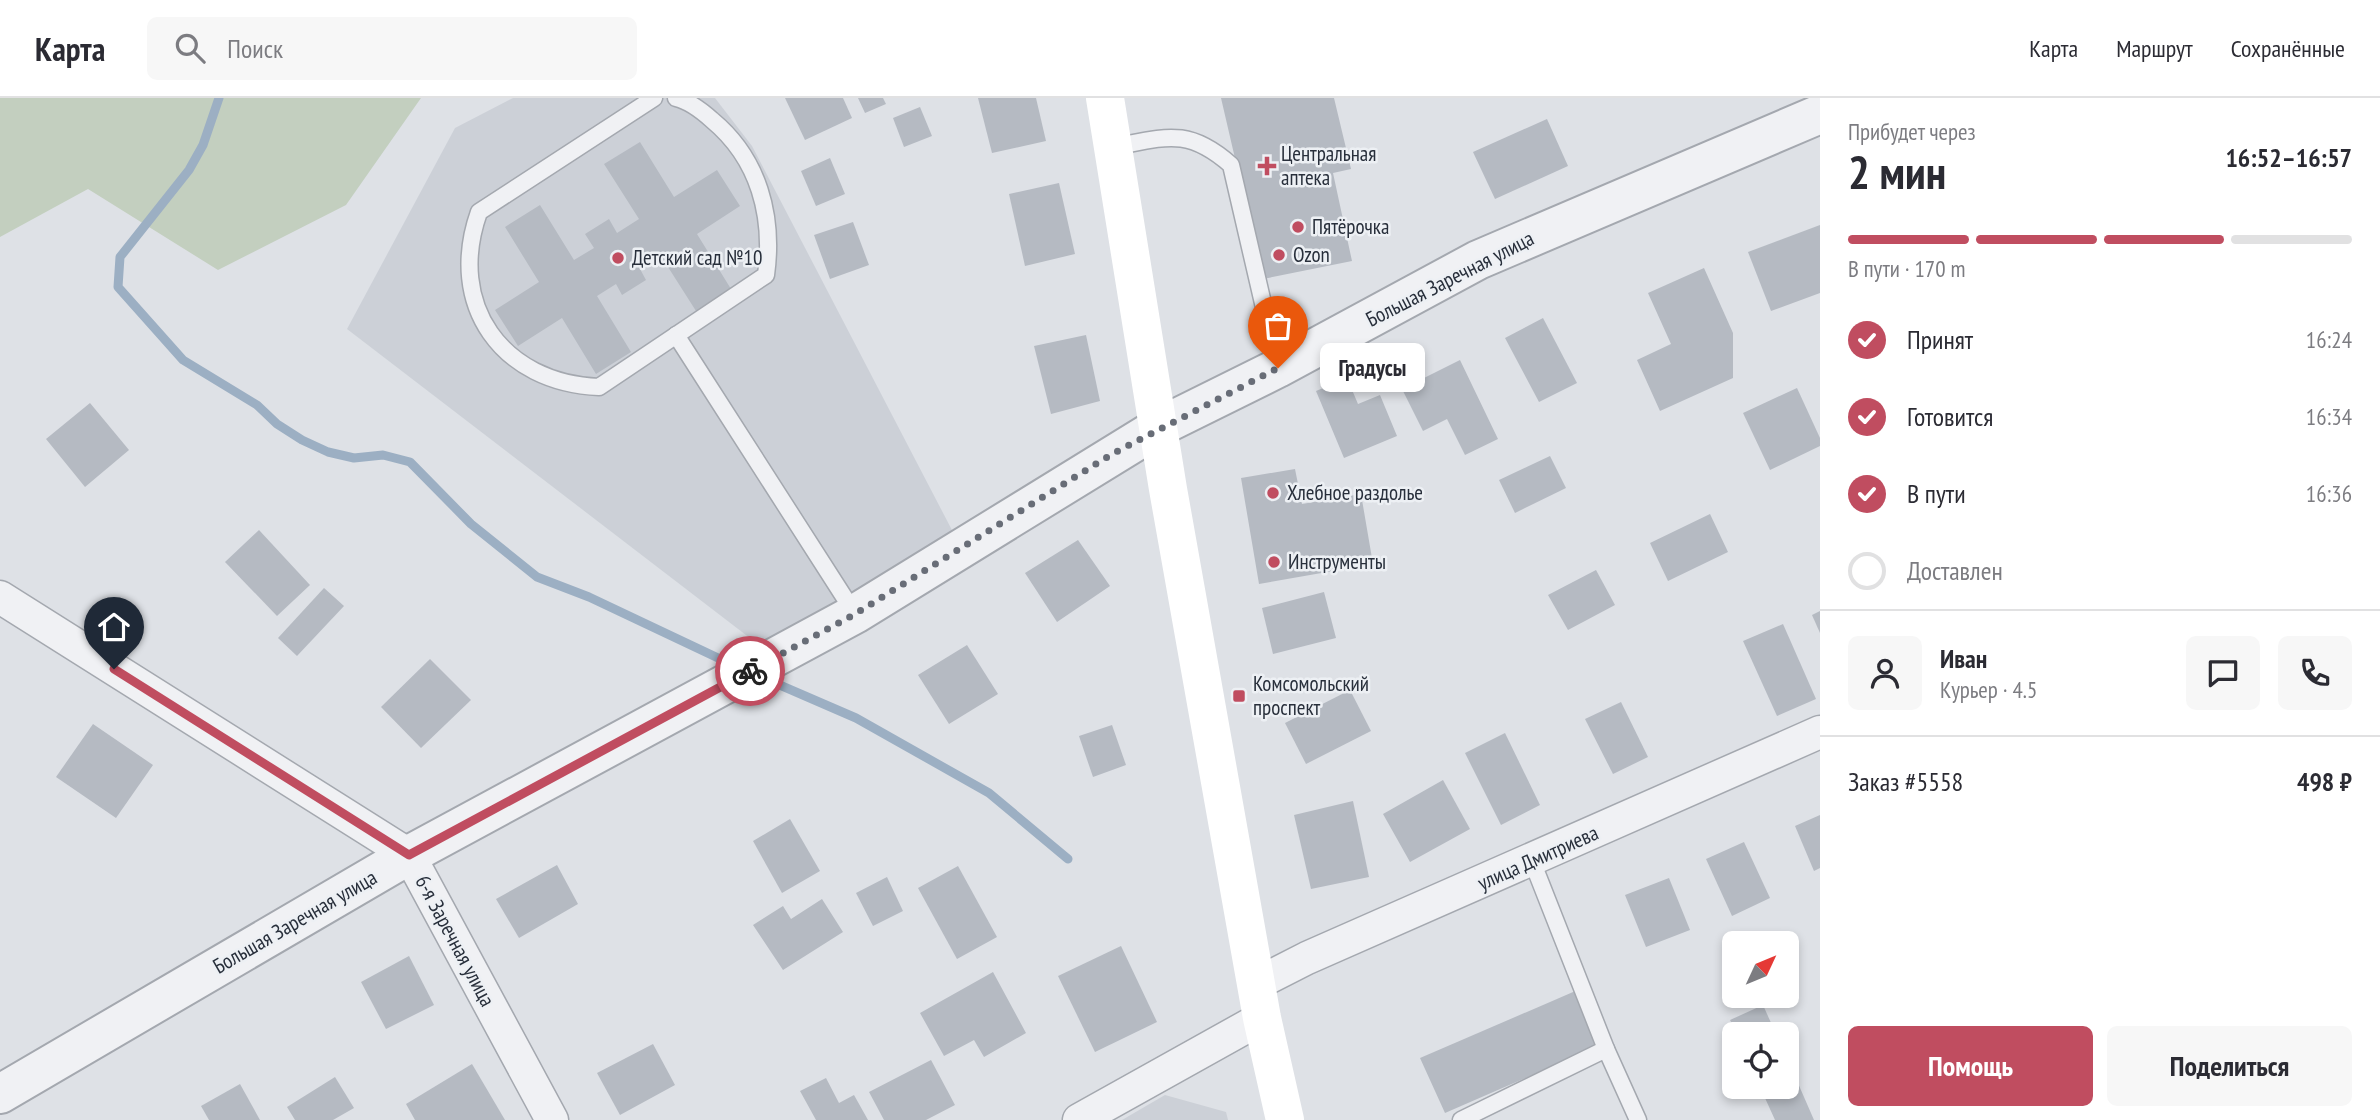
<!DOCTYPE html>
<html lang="ru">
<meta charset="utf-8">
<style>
:root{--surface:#fff;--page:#f7f7f7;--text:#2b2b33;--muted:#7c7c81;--line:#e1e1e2;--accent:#c04d60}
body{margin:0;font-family:"PT Sans Narrow",sans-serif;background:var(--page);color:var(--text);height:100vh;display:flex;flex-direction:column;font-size:26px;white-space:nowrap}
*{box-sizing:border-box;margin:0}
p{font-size:23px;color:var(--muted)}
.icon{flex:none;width:38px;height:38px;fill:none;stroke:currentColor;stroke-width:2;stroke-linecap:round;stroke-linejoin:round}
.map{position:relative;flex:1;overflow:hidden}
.details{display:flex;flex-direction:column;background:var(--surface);width:560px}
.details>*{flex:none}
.needle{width:46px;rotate:46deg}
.fabs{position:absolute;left:1722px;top:833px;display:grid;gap:14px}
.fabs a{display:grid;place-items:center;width:77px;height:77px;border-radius:10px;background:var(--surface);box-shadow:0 4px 10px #0003;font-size:35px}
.pin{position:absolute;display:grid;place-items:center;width:60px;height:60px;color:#fff;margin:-72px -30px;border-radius:50% 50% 50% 0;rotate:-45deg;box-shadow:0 0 7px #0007}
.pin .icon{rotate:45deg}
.courier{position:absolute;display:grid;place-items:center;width:70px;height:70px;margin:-35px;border:5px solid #c04d60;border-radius:50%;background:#fff;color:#222;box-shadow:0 2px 9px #0007}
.bubble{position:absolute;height:49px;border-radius:10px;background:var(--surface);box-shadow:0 4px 10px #0003;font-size:23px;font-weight:700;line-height:49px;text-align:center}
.head em{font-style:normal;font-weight:700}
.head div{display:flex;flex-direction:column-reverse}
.head{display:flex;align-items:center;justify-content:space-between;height:119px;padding:0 28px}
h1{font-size:46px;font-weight:700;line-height:52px}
.bar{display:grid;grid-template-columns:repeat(4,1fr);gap:10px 7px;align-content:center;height:84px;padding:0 28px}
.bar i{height:9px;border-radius:5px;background:var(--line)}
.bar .current{background:var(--accent)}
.bar p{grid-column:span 4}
.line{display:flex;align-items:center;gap:18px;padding:0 28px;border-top:2px solid var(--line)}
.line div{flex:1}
.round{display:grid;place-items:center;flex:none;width:74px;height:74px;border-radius:10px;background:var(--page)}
ol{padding:0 28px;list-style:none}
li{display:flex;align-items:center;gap:21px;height:77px}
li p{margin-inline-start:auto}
li .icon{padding:7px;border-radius:50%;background:var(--accent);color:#fff;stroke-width:4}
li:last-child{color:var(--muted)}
li i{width:38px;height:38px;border:4px solid var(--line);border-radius:50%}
.cta{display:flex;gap:14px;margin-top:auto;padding:14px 28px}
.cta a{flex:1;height:80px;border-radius:10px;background:var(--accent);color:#fff;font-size:28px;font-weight:700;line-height:80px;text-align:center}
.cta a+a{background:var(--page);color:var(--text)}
header{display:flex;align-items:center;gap:42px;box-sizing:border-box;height:98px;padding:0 35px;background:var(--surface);border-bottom:2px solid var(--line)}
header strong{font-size:33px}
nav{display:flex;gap:38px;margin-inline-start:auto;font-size:24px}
.search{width:490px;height:63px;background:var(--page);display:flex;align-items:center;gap:18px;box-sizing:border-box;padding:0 24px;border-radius:10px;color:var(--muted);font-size:26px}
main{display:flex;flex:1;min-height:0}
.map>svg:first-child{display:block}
.built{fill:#ccd0d7}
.green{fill:#c3cfbf}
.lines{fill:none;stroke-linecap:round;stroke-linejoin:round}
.stream{stroke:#9cafc3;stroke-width:9}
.building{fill:#b5bac2}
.service-casing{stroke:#a4a8af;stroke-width:19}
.minor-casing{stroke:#a4a8af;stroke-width:35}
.tertiary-casing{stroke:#a4a8af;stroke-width:42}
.service{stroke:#f0f1f4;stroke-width:16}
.minor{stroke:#f0f1f4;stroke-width:32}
.tertiary{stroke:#f0f1f4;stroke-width:38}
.secondary{stroke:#fff;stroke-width:38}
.done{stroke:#686d77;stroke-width:7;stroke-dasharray:0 12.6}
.route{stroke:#c04d60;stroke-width:9}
.poi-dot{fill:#c04d60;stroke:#edf0f4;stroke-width:2.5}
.labels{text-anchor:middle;stroke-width:5;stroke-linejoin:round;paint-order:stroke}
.poi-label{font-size:21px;fill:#282f3b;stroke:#edf0f4;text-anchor:start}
.street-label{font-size:21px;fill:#282f3b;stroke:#edf0f4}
</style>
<header>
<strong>Карта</strong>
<div class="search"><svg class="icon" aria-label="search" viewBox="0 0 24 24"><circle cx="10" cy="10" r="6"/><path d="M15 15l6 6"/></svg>Поиск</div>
<nav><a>Карта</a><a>Маршрут</a><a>Сохранённые</a></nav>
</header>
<main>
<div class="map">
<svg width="1820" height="1022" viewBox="0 0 1820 1022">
<rect width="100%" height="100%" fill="#dee1e6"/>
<g class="built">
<path d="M513,0h202l37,48 202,388 -195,111 -412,-316 108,-201z"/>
<path d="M1165,997l61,17 2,8h-106z"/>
</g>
<path class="green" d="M0,0h421l-75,107 -128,65 -130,-81 -88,48z"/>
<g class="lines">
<g class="stream">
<path d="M219,0l-16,47 -14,25 -69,87 -2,30 65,73 74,45 20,19 25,16 26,12 26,6 29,-3 27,7 61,62 66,53 52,20 146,69"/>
<path d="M761,579l95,41 133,75 79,66"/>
</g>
</g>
<g class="building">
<path d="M785,0h58l9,20 -47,22z"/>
<path d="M858,0h25l3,6 -21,9z"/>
<path d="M978,0h58l10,43 -54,12z"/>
<path d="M1221,0h113l17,71 -18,4 19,88 -89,18z"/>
<path d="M920,9l12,29 -28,11 -11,-29z"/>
<path d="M1547,21l21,47 -73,33 -22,-47z"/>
<path d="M640,44l34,55 43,-27 23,36 -43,28 34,55 -35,22 -35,-55 -21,13 6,11 -24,15 -6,-11 -19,12 34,56 -35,22 -34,-56 -44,28 -23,-36 44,-28 -34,-55 35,-22 34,55 20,-12 -9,-14 24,-15 8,14 22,-14 -35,-55z"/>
<path d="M830,60l15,36 -29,12 -15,-35z"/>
<path d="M1059,85l16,71 -50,12 -16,-72z"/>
<path d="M853,124l16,43 -39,14 -16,-44z"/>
<path d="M1820,127v68l-49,18 -23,-59z"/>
<path d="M1704,170l29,65v45l-73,33 -23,-51 34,-16 -23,-51z"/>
<path d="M1543,220l34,65 -38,19 -34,-64z"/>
<path d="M1086,237l14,66 -49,13 -17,-68z"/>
<path d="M1460,262l38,79 -33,16 -18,-36 -24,12 -21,-42z"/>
<path d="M1347,280l11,26 22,-9 17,41 -53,22 -28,-67z"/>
<path d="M1797,290l23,50v8l-50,24 -27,-57z"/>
<path d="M90,305l39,47 -44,37 -39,-48z"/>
<path d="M1550,358l16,32 -51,25 -16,-33z"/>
<path d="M1295,371l7,35 59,-10 12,70 -114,20 -18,-106z"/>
<path d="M1710,416l18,38 -60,29 -18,-38z"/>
<path d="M259,432l51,55 -33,31 -52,-54z"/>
<path d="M1078,442l32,46 -53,36 -32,-49z"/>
<path d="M1596,472l19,35 -47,25 -20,-35z"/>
<path d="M324,490l20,18 -47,50 -19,-18z"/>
<path d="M1324,494l12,46 -63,16 -11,-46z"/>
<path d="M1820,513v22l-8,-18z"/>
<path d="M1783,526l33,75 -39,17 -34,-75z"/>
<path d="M967,547l31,49 -49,30 -31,-49z"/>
<path d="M430,561l41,41 -50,48 -40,-41z"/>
<path d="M1350,592l21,41 -65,33 -21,-41z"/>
<path d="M1621,604l27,55 -35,17 -28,-55z"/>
<path d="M93,626l60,41 -37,53 -60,-41z"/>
<path d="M1112,627l14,40 -33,12 -14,-41z"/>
<path d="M1505,635l35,72 -39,20 -36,-72z"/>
<path d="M1443,682l27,49 -60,33 -27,-48z"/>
<path d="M1353,703l16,76 -58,12 -17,-74z"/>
<path d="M1820,717v53l-6,3 -19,-45z"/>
<path d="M790,721l30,52 -38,22 -29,-52z"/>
<path d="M1744,744l26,56 -38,18 -26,-57z"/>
<path d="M557,767l21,39 -59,34 -23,-39z"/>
<path d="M958,768l39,71 -40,22 -39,-71z"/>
<path d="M887,779l16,34 -30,15 -17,-33z"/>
<path d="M1669,780l21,52 -44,17 -21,-52z"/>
<path d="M822,801l21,33 -60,38 -30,-45 30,-19 8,13z"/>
<path d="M1121,848l36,76 -62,30 -37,-76z"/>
<path d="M409,858l25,49 -48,24 -25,-47z"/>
<path d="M993,874l33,61 -42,24 -10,-17 -30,16 -24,-43z"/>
<path d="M1580,891l24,55 -159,69 -25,-55z"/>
<path d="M1763,907l13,29h-39l-7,-14z"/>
<path d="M653,946l22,41 -55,30 -23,-42z"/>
<path d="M1787,960l27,62h-39l-15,-33h27z"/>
<path d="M931,962l24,45 -29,15h-42l-15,-28z"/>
<path d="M472,966l33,56h-90l-9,-16z"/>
<path d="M335,979l19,31 -21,12h-38l-8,-13z"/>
<path d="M826,980l13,25 15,-8 14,25h-52l-16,-29z"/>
<path d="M240,986l20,36h-51l-8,-14z"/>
</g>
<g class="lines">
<g class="service-casing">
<g id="service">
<path d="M654,0l-175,114c-33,93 23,171 120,175l167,-112c8,-59 -7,-116 -54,-155 -10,-9 -23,-19 -36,-22"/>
<path d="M1113,49c53,-10 75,-20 118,18l47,203"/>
<path d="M676,237l179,279"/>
<path d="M1532,763l74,188 32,71"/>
<path d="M1461,1022l145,-71"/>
</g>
</g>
<g class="minor-casing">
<g id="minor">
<path d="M0,499l409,258 143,265"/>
<path d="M1256,886l51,-26 513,-226"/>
<path d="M1079,1022l183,-102"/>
</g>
</g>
<g class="tertiary-casing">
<path id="tertiary" d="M0,996l409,-239 446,-241 304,-187 119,-59 200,-108 342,-146"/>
</g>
<use href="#service" class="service"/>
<use href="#minor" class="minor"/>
<use href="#tertiary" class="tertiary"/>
<path class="secondary" d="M1105,0l63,391 94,529 23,102"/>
</g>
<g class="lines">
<path class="done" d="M750,573l105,-57 257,-160 166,-86"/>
<path class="route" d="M114,571l295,186 341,-184"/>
</g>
<g class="poi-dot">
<path d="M1263.5 57.5h7v7h7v7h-7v7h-7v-7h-7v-7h7z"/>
<circle cx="1298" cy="129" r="7"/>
<circle cx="1279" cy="157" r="7"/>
<circle cx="618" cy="160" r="7"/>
<circle cx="1273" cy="395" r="7"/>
<circle cx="1274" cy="464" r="7"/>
<rect x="1232" y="591" width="14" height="14" rx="3.5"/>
</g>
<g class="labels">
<g class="poi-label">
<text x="1281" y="63">Центральная<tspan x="1281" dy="24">аптека</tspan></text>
<text x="1312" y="136">Пятёрочка</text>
<text x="1293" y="164">Ozon</text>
<text x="632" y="167">Детский сад №10</text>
<text x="1287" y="402">Хлебное раздолье</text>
<text x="1288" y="471">Инструменты</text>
<text x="1253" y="593">Комсомольский<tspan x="1253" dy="24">проспект</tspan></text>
</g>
<g class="street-label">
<text transform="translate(1450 181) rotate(-27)" y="7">Большая Заречная улица</text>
<text transform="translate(1538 760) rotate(-24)" y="7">улица Дмитриева</text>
<text transform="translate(295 824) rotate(-30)" y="7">Большая Заречная улица</text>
<text transform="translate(455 843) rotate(62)" y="7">6-я Заречная улица</text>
</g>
</g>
</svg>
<div class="fabs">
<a><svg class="needle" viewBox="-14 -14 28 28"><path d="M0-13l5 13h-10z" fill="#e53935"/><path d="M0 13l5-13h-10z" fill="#7c7c81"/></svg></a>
<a><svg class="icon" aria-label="locate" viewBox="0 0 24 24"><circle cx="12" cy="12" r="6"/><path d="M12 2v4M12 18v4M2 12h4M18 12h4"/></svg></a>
</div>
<div class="pin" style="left:1278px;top:270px;background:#ea580c"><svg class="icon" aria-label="bag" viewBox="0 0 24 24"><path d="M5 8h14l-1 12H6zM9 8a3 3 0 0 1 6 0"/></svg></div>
<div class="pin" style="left:114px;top:571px;background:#1f2937"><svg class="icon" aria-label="home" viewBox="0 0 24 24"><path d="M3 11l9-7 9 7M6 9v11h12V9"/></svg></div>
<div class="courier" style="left:750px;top:573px"><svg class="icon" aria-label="bike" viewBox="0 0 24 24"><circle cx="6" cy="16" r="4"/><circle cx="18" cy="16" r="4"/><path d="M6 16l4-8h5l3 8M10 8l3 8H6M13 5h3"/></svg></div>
<div class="bubble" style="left:1320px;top:245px;width:105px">Градусы</div>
</div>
<section class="details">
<div class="head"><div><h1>2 мин</h1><p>Прибудет через</p></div><em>16:52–16:57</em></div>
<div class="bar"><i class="current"></i><i class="current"></i><i class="current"></i><i></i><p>В пути · 170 m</p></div>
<ol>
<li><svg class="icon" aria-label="check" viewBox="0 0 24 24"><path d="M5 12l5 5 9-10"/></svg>Принят<p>16:24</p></li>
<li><svg class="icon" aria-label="check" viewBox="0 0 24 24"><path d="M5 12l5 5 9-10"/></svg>Готовится<p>16:34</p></li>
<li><svg class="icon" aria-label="check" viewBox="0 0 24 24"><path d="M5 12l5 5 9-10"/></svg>В пути<p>16:36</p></li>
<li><i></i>Доставлен</li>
</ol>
<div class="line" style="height:126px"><a class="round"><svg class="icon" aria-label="person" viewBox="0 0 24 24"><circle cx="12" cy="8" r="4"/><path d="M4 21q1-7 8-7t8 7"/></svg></a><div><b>Иван</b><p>Курьер · 4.5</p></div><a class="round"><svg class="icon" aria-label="chat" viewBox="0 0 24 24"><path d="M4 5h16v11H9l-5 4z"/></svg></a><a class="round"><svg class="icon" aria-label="phone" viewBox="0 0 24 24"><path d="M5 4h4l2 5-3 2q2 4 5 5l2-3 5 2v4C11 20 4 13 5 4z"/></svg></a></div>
<div class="line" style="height:91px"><div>Заказ #5558</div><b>498 ₽</b></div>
<div class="cta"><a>Помощь</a><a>Поделиться</a></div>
</section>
</main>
